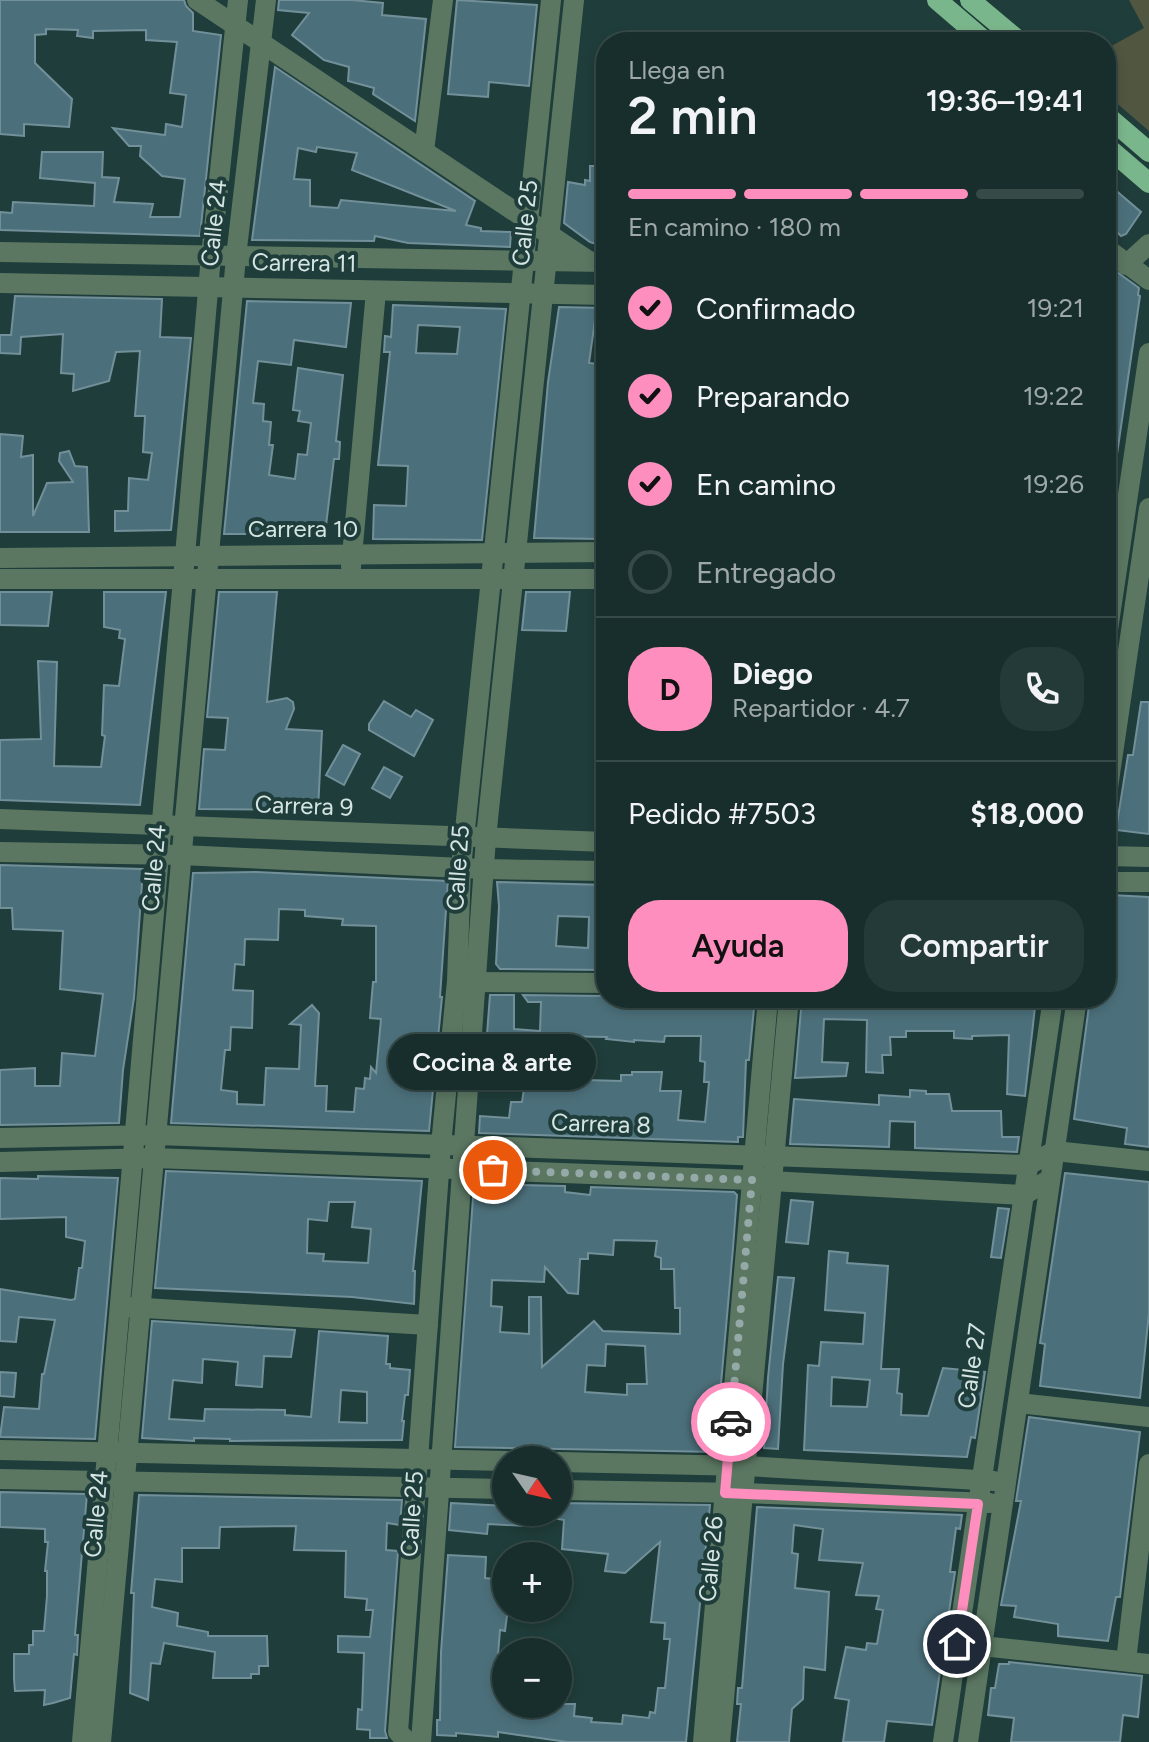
<!DOCTYPE html>
<html lang="es">
<meta charset="utf-8">
<style>
:root{--surface:#172e2c;--page:#243a38;--text:#f1f3f6;--muted:#9ea8a9;--line:#364a48;--accent:#fd8ebe}
body{margin:0;font-family:Figtree,sans-serif;background:var(--page);color:var(--text);height:100vh;display:flex;flex-direction:column;font-size:30px;white-space:nowrap}
*{box-sizing:border-box;margin:0}
p{font-size:26px;color:var(--muted)}
.icon{flex:none;width:44px;height:44px;fill:none;stroke:currentColor;stroke-width:2;stroke-linecap:round;stroke-linejoin:round}
.map{position:relative;flex:1;overflow:hidden}
.side{position:absolute;left:596px;top:32px;width:520px;height:976px;display:flex;flex-direction:column;background:var(--surface);border-radius:32px;box-shadow:0 4px 12px #0003,0 0 0 2px var(--line)}
.side>*{flex:none}
.needle{width:52px;rotate:124deg}
.tools{position:absolute;left:492px;top:1446px;display:grid;gap:16px}
.tools a{display:grid;place-items:center;width:80px;height:80px;border-radius:50%;background:var(--surface);box-shadow:0 4px 12px #0003,0 0 0 2px var(--line);font-size:40px}
.pin{position:absolute;display:grid;place-items:center;width:68px;height:68px;color:#fff;margin:-34px;border:4px solid #fff;border-radius:50%;box-shadow:0 2px 8px #0007}
.courier{position:absolute;display:grid;place-items:center;width:80px;height:80px;margin:-40px;border:6px solid #fd8ebe;border-radius:50%;background:#fff;color:#222;box-shadow:0 2px 10px #0007}
.bubble{position:absolute;height:56px;border-radius:28px;background:var(--surface);box-shadow:0 4px 12px #0003,0 0 0 2px var(--line);font-size:26px;font-weight:600;line-height:56px;text-align:center}
.head em{font-style:normal;font-weight:600}
.head div{display:flex;flex-direction:column-reverse}
.head{display:flex;align-items:center;justify-content:space-between;height:136px;padding:0 32px}
h1{font-size:52px;font-weight:600;line-height:60px}
.bar{display:grid;grid-template-columns:repeat(4,1fr);gap:12px 8px;align-content:center;height:96px;padding:0 32px}
.bar i{height:10px;border-radius:6px;background:var(--line)}
.bar .current{background:var(--accent)}
.bar p{grid-column:span 4}
.line{display:flex;align-items:center;gap:20px;padding:0 32px;border-top:2px solid var(--line)}
.line div{flex:1}
.round{display:grid;place-items:center;flex:none;width:84px;height:84px;border-radius:32px;background:var(--page)}
ol{padding:0 32px;list-style:none}
li{display:flex;align-items:center;gap:24px;height:88px}
li p{margin-inline-start:auto}
li .icon{padding:8px;border-radius:50%;background:var(--accent);color:#111;stroke-width:4}
li:last-child{color:var(--muted)}
li i{width:44px;height:44px;border:4px solid var(--line);border-radius:50%}
.primary-button{display:flex;gap:16px;margin-top:auto;padding:16px 32px}
.primary-button a{flex:1;height:92px;border-radius:32px;background:var(--accent);color:#111;font-size:32px;font-weight:600;line-height:92px;text-align:center}
.primary-button a+a{background:var(--page);color:var(--text)}
.map>svg:first-child{display:block}
.green{fill:#515641}
.building{fill:#4c707b;stroke:#72909a;stroke-width:2;fill-rule:evenodd}
.lines{fill:none;stroke-linecap:round;stroke-linejoin:round}
.minor{stroke:#5b7762;stroke-width:20}
.major{stroke:#7ab68b;stroke-width:20}
.done{stroke:#95aaa8;stroke-width:8;stroke-dasharray:0 14.4}
.route{stroke:#fd8ebe;stroke-width:10}
.labels{text-anchor:middle;stroke-width:8;stroke-linejoin:round;paint-order:stroke}
.street-label{font-size:24px;fill:#d4e5e3;stroke:#1f3d3a}
</style>
<div class="map">
<svg width="1149" height="1742" viewBox="0 0 1149 1742">
<rect width="100%" height="100%" fill="#1f3d3a"/>
<path class="green" d="M1129,0h20v131l-43,-37v-45l38,-21z"/>
<g class="building">
<path d="M0,0h184l2,6 7,7v18l28,4 -21,201 -200,-6v-18l12,1 1,-11 81,4 1,-23 -55,-5 2,-26h61l-1,25 17,1 -5,24 39,2 -3,13h30l5,-38 -23,-3 -22,-20 1,-10h-12l-16,-18 52,7 1,-11 16,3 4,-32 -16,-2 7,-51 -31,-2v-10l-53,1v7l-16,-2 1,-6 -32,-1v5l-11,1v28l37,36 -3,28 -45,-3v12l-24,-2z"/>
<path d="M279,0h73l31,3 -1,12 44,4 -11,102 -42,-27 1,-6 -26,-7 1,-14 -25,-7 -32,-25 17,-22 -31,-3z"/>
<path d="M457,0l80,5 -8,81 -40,-4 -1,15 -40,-3z"/>
<path d="M275,67l200,134 -9,24 15,3v3l30,1 -1,15 -102,-4 -33,-7 -1,5 -122,-1zM317,147l40,6 -5,17 104,41 -115,-11 -3,8 -28,-2v-26l-16,-1 4,-31 18,4z"/>
<path d="M590,166h16v81l-16,-5 -26,-19 4,-41 17,3v-5l5,1z"/>
<path d="M1106,182l35,30 -15,22 -5,2 -15,-14z"/>
<path d="M1106,264l33,24 -1,7 2,1 -26,179 -8,-1z"/>
<path d="M15,296l147,3 -2,38 31,1 -20,192 -56,1v-20h13l1,-33 19,2 4,-27 -9,-1 2,-36h-10l5,-65 -24,1 -7,29 -36,10 1,-17 -13,-1 2,-39 -42,3 -1,17 -20,-1v-18h11z"/>
<path d="M247,301l104,2 -5,44 -52,-7 -3,25 -33,-4 -5,42 11,1 -1,17 8,1 -2,23h4l-4,30 26,4 3,-25 9,1 4,-32 -13,-2 2,-10 -7,-1 5,-42 45,7 -7,66 4,1 -1,17h-5l-9,75h-101z"/>
<path d="M393,305l113,4 -24,231 -109,-1 1,-34 32,1 2,-40 -30,-1 12,-113h-6l1,-16 6,1zM418,325l42,2 -3,27 -41,-1z"/>
<path d="M559,307l47,1v13l-11,-1 -6,43 17,2v84h-4l-1,27 4,1 1,58h-5v4l-67,-1 14,-156z"/>
<path d="M0,434l23,2 -2,21 12,-2v61l14,-33 26,-1 -14,-21 1,-8 9,-2 6,15 12,1 2,65h-89z"/>
<path d="M0,592h52l-4,34 -48,-1z"/>
<path d="M104,592h62l-26,213 -140,-5v-60l41,-1 -3,-78 19,1 -3,104 47,1 4,-31 -3,-1 2,-50 15,1 6,-47 -6,-1 1,-8 -16,-3z"/>
<path d="M219,592h58l-10,110 20,-4 6,4 1,7 -8,20 36,2 -4,79 -119,-1 5,-60 21,1 3,-32 -21,-1z"/>
<path d="M526,592h44l-4,39 -44,-1z"/>
<path d="M384,701l27,16 5,-7 17,10 -19,36 -45,-26v-6z"/>
<path d="M1141,702h8v132l-33,-4 12,-75h5z"/>
<path d="M343,745l17,9 -16,31 -18,-10z"/>
<path d="M384,767l18,10 -12,21 -18,-10z"/>
<path d="M0,865l143,4 -9,129 -11,72 -4,53 -119,2v-55l35,-2v18h25l2,-33 33,3 8,-62 -43,-5 3,-58 -50,-2 -1,-21h-12z"/>
<path d="M256,872l192,9 -8,116h2l-13,134 -258,-8 22,-250zM279,909l26,1v6l38,3 -1,6 34,1v56h-3l-3,36 11,1 -5,54 -5,-6 -1,12 -5,-1 -1,11 -8,-1 -2,24 -28,-1 1,-25h-12l4,-73 -7,-8 -22,19 11,1 -2,44 -33,-1 -2,37 -27,-1v-12l-16,-2 4,-40h5l1,-23 21,1 1,-37 -20,-1 2,-26 9,1 1,-26 33,1z"/>
<path d="M497,882l109,3v85l-106,-1 -4,-5 3,-58zM558,916l31,1 -1,31 -32,-2z"/>
<path d="M1111,895l38,2v250l-24,-3 2,-16 -53,-9 16,-121h16v-76z"/>
<path d="M490,995h24v34l26,2 1,-29h-13l-5,-7 83,1v2h32v2l45,1 1,-3h71l-6,62h-3l-3,77h-5v5l-259,-9 1,-17 29,2 2,-16h11l4,-26 -42,-2zM554,1036l53,1 -1,2 28,3v-2l30,2 1,-6h36l-1,25 5,1 -1,20h5l-4,40 -27,-2 3,-29h-21l2,-19h-30v3h-11v6l-70,-2z"/>
<path d="M802,998h234l-11,98 -18,-2 2,-59 -37,1v3l-18,-1v-7h-48v6h-16l1,18h-9l1,18 -17,-1 1,-52 -43,-1 -2,43 26,1 -2,13 -51,2z"/>
<path d="M910,1090l16,1v3h23l3,17h49l1,26h17l-2,15 -102,-4v-26l-25,-1 -1,26 -99,-3 4,-45 85,6v-10l31,2z"/>
<path d="M166,1171l256,10 -9,90h2l-1,33 -62,-7 -197,-9zM329,1202h26l-3,25 19,2 -3,34 -45,-2 1,-7 -17,-1 1,-34 19,2z"/>
<path d="M1065,1173l84,9v131l-9,85 -100,-12 5,-42 -5,-1z"/>
<path d="M38,1176l80,2 -23,261 -95,-2 4,-30 35,2 3,-35h2l11,-54 -36,-3 -3,25 -16,-1v-52l71,11 4,-1 4,-31h3l3,-27 -19,-4v-20l-66,2v-41l38,1z"/>
<path d="M474,1184l91,2v6l25,3 1,-8 143,5 3,3 -4,53 -18,204 -260,-5zM614,1240l43,1 -2,15 6,2v11h13l1,39h5v26l-77,-3 -9,-10 -52,46 -1,-70h-12v37l-29,-2 2,-25 -11,-1 1,-26 52,2 1,-15 23,26 10,1 2,-35h8v-6l25,2zM606,1344l39,2 2,38h-20v11l-42,-3 2,-27 18,1z"/>
<path d="M791,1200l22,2 -5,42 -22,-2z"/>
<path d="M998,1208l11,1 -8,49 -10,-1z"/>
<path d="M829,1251l19,2 -1,10 41,3 -7,103h18l-2,24 5,1 -1,21 27,1 15,-48 42,4 -10,66 -4,-1 -4,20 -163,-7 4,-85 11,1 2,-24 42,2 2,-31 -40,-3zM832,1377l38,3 -3,27 -36,-1z"/>
<path d="M778,1277l16,1 -11,86 -5,85 -14,-1 4,-70z"/>
<path d="M152,1321l143,9 -4,27 -27,-1 -2,31 -26,-2 2,-23 -35,-3 -1,24 -29,-3 -4,39 35,2 1,-12 80,1v5l26,2 8,-86 69,5 -2,28h4v4l20,2 -2,25h-3l-3,26h2l-2,19 -172,1v-2l-36,-1v3l-52,-3zM341,1390l26,2v31l-28,-1z"/>
<path d="M0,1372l16,1 -2,24 -14,-1z"/>
<path d="M1029,1417l111,15 -20,165h-4l-8,44 -50,-5v-12l-44,-7 2,-11 -15,-1 20,-104h-5z"/>
<path d="M0,1492l87,2 -12,141h3l-1,20 -3,-1 -4,44 -17,5 -9,2 1,-15 -30,1 -1,-12v-25h15v-9h4v-14h11l3,-35v-25h-2l3,-29h-3v-13l-45,-2z"/>
<path d="M139,1495l263,5 -2,25 -13,-2 -1,27 12,1 -13,180 2,7h-17v-8l-13,-1 1,-20 4,1 2,-57 -26,-1v-16l32,1 3,-27h-7l1,-11 -22,-2 1,-46 -52,-1 2,-24 -76,1 -1,21h-37v34l-27,-3 -3,28 26,6 -1,13 31,6v4h59l1,30h-9v8h-8v4h-38l2,-26 -51,-9 -4,21 -9,-1 -3,37 -18,-7 4,-100h-3z"/>
<path d="M451,1503l55,3v6h20l-1,14 -37,-2 -1,10 -38,-4z"/>
<path d="M558,1503l152,2 -24,237h-119l-69,-10v5l-42,-4v3l-19,-1v-15h3l1,-68 7,-97 38,2 -1,21 21,2 2,28 -3,23 -5,-1 -4,50h10v24h69l-1,12 18,2 -1,4 31,2 1,-9 26,3 1,-6 5,1 3,-25h7l5,-49h-6l1,-16 -14,-1 9,-80 -35,31 -20,-2 3,-17 -46,-5 2,-29 -6,-1z"/>
<path d="M757,1507l205,8 -2,14 -4,-1 -6,44h5l-23,153 -45,-4 -3,21h-41l6,-42 -14,-2 11,-51 20,3 1,-7 10,1 6,-34 -7,-1 3,-13 -23,-1 7,-32 -44,-3 4,-31 -29,-4 -2,28 6,1 -3,34 34,4 -4,78 -21,-3 -1,32 -11,10 -3,33h-52l4,-38h-4l1,-16h4z"/>
<path d="M1009,1662l133,14 -4,41 -15,-2 -3,27h-109l3,-24 -26,-3 3,-27h4l4,-24h10z"/>
</g>
<g class="lines">
<g class="minor">
<path d="M197,0l392,261"/>
<path d="M424,151l19,-151"/>
<path d="M1106,248l43,32"/>
<path d="M0,252l606,10"/>
<path d="M1126,265l23,-21"/>
<path d="M0,283l606,12"/>
<path d="M0,558l606,-6"/>
<path d="M351,567l25,-276"/>
<path d="M0,579h606"/>
<path d="M1106,643l43,-290"/>
<path d="M1106,801l43,-293"/>
<path d="M0,819l606,23"/>
<path d="M0,852l181,3 303,14 122,2"/>
<path d="M1106,856l43,1"/>
<path d="M1106,882h43"/>
<path d="M466,982l140,1"/>
<path d="M0,1138l156,-3 872,30 27,-14 94,10"/>
<path d="M0,1162l154,-4 598,22 272,15 26,-16"/>
<path d="M128,1307l300,18"/>
<path d="M1018,1403l131,14"/>
<path d="M0,1450l506,11"/>
<path d="M558,1462l188,4 248,15"/>
<path d="M0,1479l506,10"/>
<path d="M558,1490l185,3 247,10"/>
<path d="M982,1646l167,18"/>
<path d="M1126,1661l23,-197"/>
<path d="M82,1742l129,-1486 27,-256"/>
<path d="M101,1742l135,-1485 30,-257"/>
<path d="M408,1742l-10,-10 43,-587 16,-164 4,-113 90,-868"/>
<path d="M421,1742l65,-904 88,-838"/>
<path d="M703,1742l65,-744"/>
<path d="M720,1742l69,-744"/>
<path d="M943,1742l110,-744"/>
<path d="M968,1742l109,-744"/>
</g>
<g class="major">
<path d="M937,0l49,42"/>
<path d="M970,0l50,42"/>
<path d="M1106,115l43,37"/>
<path d="M1106,146l43,37"/>
</g>
</g>
<g class="lines">
<path class="done" d="M493,1170l259,10 -21,242"/>
<path class="route" d="M731,1422l-6,71 253,11 -21,140"/>
</g>
<g class="labels">
<g class="street-label">
<text transform="translate(214 223) rotate(-84)" y="8">Calle 24</text>
<text transform="translate(525 223) rotate(-84)" y="8">Calle 25</text>
<text transform="translate(304 263) rotate(1)" y="8">Carrera 11</text>
<text x="303" y="537">Carrera 10</text>
<text transform="translate(304 806) rotate(2)" y="8">Carrera 9</text>
<text transform="translate(154 868) rotate(-85)" y="8">Calle 24</text>
<text transform="translate(458 868) rotate(-86)" y="8">Calle 25</text>
<text transform="translate(601 1124) rotate(2)" y="8">Carrera 8</text>
<text transform="translate(972 1366) rotate(-82)" y="8">Calle 27</text>
<text transform="translate(96 1514) rotate(-85)" y="8">Calle 24</text>
<text transform="translate(412 1514) rotate(-86)" y="8">Calle 25</text>
<text transform="translate(711 1559) rotate(-85)" y="8">Calle 26</text>
</g>
</g>
</svg>
<div class="tools">
<a><svg class="needle" viewBox="-14 -14 28 28"><path d="M0-13l5 13h-10z" fill="#e53935"/><path d="M0 13l5-13h-10z" fill="#9ea8a9"/></svg></a>
<a>+</a>
<a>−</a>
</div>
<div class="pin" style="left:493px;top:1170px;background:#ea580c"><svg class="icon" aria-label="bag" viewBox="0 0 24 24"><path d="M5 8h14l-1 12H6zM9 8a3 3 0 0 1 6 0"/></svg></div>
<div class="pin" style="left:957px;top:1644px;background:#1f2937"><svg class="icon" aria-label="home" viewBox="0 0 24 24"><path d="M3 11l9-7 9 7M6 9v11h12V9"/></svg></div>
<div class="courier" style="left:731px;top:1422px"><svg class="icon" aria-label="car" viewBox="0 0 24 24"><path d="M5 17H2v-5l4-1 3-4h7l3 4 3 1v5h-3M9 17h6M6 11h13"/><circle cx="7" cy="17" r="2"/><circle cx="17" cy="17" r="2"/></svg></div>
<div class="bubble" style="left:388px;top:1034px;width:208px">Cocina &amp; arte</div>
<section class="side">
<div class="head"><div><h1>2 min</h1><p>Llega en</p></div><em>19:36–19:41</em></div>
<div class="bar"><i class="current"></i><i class="current"></i><i class="current"></i><i></i><p>En camino · 180 m</p></div>
<ol>
<li><svg class="icon" aria-label="check" viewBox="0 0 24 24"><path d="M5 12l5 5 9-10"/></svg>Confirmado<p>19:21</p></li>
<li><svg class="icon" aria-label="check" viewBox="0 0 24 24"><path d="M5 12l5 5 9-10"/></svg>Preparando<p>19:22</p></li>
<li><svg class="icon" aria-label="check" viewBox="0 0 24 24"><path d="M5 12l5 5 9-10"/></svg>En camino<p>19:26</p></li>
<li><i></i>Entregado</li>
</ol>
<div class="line" style="height:144px"><b class="round" style="background:var(--accent);color:#111">D</b><div><b>Diego</b><p>Repartidor · 4.7</p></div><a class="round"><svg class="icon" aria-label="phone" viewBox="0 0 24 24"><path d="M5 4h4l2 5-3 2q2 4 5 5l2-3 5 2v4C11 20 4 13 5 4z"/></svg></a></div>
<div class="line" style="height:104px"><div>Pedido #7503</div><b>$18,000</b></div>
<div class="primary-button"><a>Ayuda</a><a>Compartir</a></div>
</section>
</div>
